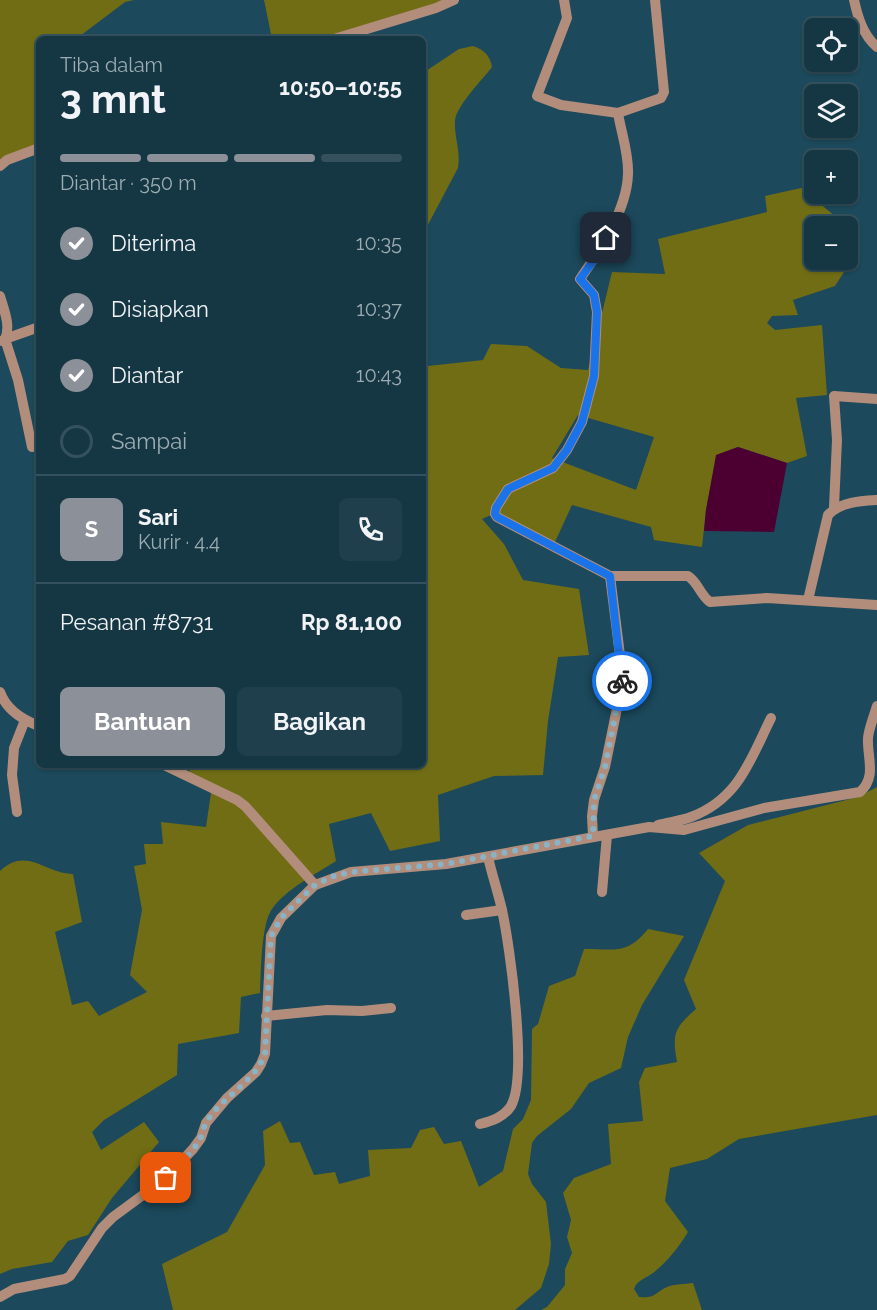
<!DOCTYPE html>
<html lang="id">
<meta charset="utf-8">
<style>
:root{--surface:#153744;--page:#1e3f4b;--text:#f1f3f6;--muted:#9dacb2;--line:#34515d;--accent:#8c9099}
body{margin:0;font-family:Raleway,sans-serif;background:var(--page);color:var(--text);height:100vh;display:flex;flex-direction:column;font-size:22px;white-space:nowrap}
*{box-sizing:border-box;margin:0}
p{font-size:20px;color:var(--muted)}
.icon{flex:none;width:33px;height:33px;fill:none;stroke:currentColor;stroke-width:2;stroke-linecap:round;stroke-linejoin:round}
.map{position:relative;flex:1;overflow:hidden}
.panel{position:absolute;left:36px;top:36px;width:390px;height:732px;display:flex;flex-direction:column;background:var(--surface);border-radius:9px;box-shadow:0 2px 4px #0004,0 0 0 2px var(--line)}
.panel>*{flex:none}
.fabs{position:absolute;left:804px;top:18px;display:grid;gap:12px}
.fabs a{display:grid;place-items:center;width:54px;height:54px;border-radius:9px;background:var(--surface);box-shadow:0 2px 4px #0004,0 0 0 2px var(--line);font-size:30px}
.pin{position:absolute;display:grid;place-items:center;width:51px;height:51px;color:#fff;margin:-26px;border-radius:12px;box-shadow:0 3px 9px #0006}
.courier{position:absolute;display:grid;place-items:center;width:60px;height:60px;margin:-30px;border:4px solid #1a73e8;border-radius:50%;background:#fff;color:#222;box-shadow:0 2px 8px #0007}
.summary em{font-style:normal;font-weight:700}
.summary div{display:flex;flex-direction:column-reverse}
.summary{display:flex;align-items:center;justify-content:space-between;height:102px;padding:0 24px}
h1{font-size:39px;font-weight:700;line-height:45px}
.bar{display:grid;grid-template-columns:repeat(4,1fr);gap:9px 6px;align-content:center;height:72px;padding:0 24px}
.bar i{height:8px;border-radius:4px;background:var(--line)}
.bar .current{background:var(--accent)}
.bar p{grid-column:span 4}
.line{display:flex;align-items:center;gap:15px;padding:0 24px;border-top:2px solid var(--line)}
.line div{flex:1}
.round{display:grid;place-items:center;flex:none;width:63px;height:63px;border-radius:9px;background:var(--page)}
ol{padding:0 24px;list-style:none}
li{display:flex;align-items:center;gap:18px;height:66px}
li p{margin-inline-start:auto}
li .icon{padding:6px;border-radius:50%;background:var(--accent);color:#fff;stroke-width:4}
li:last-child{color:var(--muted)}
li i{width:33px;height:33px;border:3px solid var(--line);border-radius:50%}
.cta{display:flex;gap:12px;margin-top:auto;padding:12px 24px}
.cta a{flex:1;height:69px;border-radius:9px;background:var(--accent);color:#fff;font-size:24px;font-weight:700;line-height:69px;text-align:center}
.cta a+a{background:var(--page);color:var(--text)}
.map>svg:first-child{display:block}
.green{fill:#706d15;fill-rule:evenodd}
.water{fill:#4b0031}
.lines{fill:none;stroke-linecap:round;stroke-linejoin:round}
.minor{stroke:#b28d7b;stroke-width:10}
.done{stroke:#8ab3c5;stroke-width:6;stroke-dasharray:0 10.8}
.route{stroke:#1a73e8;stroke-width:8}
</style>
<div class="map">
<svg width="877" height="1310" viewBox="0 0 877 1310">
<rect width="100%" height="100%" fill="#1c495b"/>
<g class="green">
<path d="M0,0h134l-9,2 -45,34 1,3h-42v109l-39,20z"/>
<path d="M264,0h191l-115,39h-68z"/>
<path d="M473,46c11,4 17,9 19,21 -9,12 -36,39 -37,54 -1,16 6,30 3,47l-35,66v-161l36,-24z"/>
<path d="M801,188l52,43 2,24 -20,31 -42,14 5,15 -26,1 -5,7 8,7 47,-5 5,70 -31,3 11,58 -20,7 -49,-16 -21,8 -11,55 -4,37 -48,-7 -3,-13 -79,-22 -17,37 -62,-28 -11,5 22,25 19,36 56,9 10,66 -31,2 -10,64 -5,54 -49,1 -56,19 2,46 -50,10 -19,-38 -42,11 7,37c-20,13 -50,28 -64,48 -11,15 -11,64 -12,84l-19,4 -2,36 -61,11 -1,31 -73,45 -12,12 9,18 43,-28 15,20 -47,56 -24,37 -20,6 -16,21 -40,7 -12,5v-403c27,-25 45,3 73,3l9,48 -27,10 17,73 16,-4 11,15 48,-24 -17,-17 12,-65 -8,-44 12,-2 -2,-20h19l-2,-22 45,5 6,-41 -22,-13 -2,-8h235v-417l5,18 55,-6 8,-16 36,2 34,22 27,2 24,-98 53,2 -7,-35 109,-27 -2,-16zM814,226h34v34h-34zM578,415l76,22 -18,53 -84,-32z"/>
<path d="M877,787v328l-138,24 -32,20 -37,9 -5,33 23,31c-9,15 -21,30 -35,41 -8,6 -16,7 -19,16l5,8c17,2 16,-5 28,-10 7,-3 18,-3 26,-4l9,27h-161l6,-3 18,-22v-16l7,-16 -5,-16 4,-17 -8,-27 11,-15 37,-14 -3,-40 35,-3 -4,-39 6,-14 32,-6c-5,-28 -3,-34 19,-53l-12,-29 41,-99 -26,-28 49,-28 110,-28z"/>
<path d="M648,929l36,7 -42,69 -14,32 -7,31 -32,15 -18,26 -34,27 -5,7 -4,31 4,10 14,18 5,42 -2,20 -8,24 -26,22h-342l-11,-46 65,-32 38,-67 -2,-34 17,-10 10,22 10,-1 14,33 21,-3 4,12 31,-8 -2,-26 43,-2 9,-18 14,-3 10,17 17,-3 18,46 24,-16 10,-42 10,-10 8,-19 1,-71 6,-5 11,-38 26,-10 9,-27c31,0 43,6 64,-20z"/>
</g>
<path class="water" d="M738,447l49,16 -13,69 -70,-1 2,-21 10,-55z"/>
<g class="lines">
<g class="minor">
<path d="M564,0l3,18 -30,78 24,9 57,8"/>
<path d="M655,0l9,92 -3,6 -43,15c3,19 11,41 10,61 -1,36 -28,76 -48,105l14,16 3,17 -3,64 -12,46 -15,28 -14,18 -45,21 -12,19 -1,6 2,3 113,59h78c10,6 12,19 22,26l57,-4 110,7"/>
<path d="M854,0c4,18 9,35 23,47"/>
<path d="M334,39l102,-31 18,-8"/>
<path d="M0,166l7,-6 32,-12"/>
<path d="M0,296c4,14 11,30 5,43l-3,2"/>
<path d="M32,447l-14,-67 -13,-41 34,-12"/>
<path d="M834,507l3,-67 -3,-44 43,3"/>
<path d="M808,600l20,-85c12,-13 32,-14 49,-15"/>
<path d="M0,692c6,17 23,28 39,34"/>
<path d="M164,765l73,35 8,6 70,79"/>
<path d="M17,812l-5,-37 2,-27 11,-28"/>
<path d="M658,825c11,-3 23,-4 33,-8 48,-18 59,-57 80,-99"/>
<path d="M593,836l-1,-20 2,-16 11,-33 18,-88 -13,-103"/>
<path d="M602,892l5,-57"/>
<path d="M466,915l36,-5"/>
<path d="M266,1016l61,-6 35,1 29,-3"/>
<path d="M480,1124c12,-3 24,-7 31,-18 17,-30 -1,-159 -9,-196 -4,-18 -10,-35 -14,-53"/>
<path d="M0,1297l14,-8 51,-10 5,-3 32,-48 11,-11 53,-39 27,-29 8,-11 5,-15 21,-25 29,-26 5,-8 4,-10 6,-118 10,-18 34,-33 36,-13 95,-8 203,-37 35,3 80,-22 96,-16c17,-15 7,-34 8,-54 1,-10 6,-22 9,-32"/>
</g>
</g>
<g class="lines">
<path class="done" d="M166,1178c11,-12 26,-24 34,-39 3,-5 3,-12 7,-18 16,-25 47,-38 58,-67l6,-118 10,-18 34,-33 19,-9 17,-4 95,-8 147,-28 1,-36 11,-33 17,-86"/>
<path class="route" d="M606,238l-7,15 -19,26 14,16 3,17 -3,64 -12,46 -15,28 -14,18 -45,21 -12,19 -1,6 2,3 113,59 12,105"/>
</g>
</svg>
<div class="fabs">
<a><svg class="icon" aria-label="locate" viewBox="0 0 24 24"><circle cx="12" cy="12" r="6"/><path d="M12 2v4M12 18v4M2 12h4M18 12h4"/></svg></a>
<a><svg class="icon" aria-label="layers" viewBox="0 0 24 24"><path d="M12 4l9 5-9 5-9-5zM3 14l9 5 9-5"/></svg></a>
<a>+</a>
<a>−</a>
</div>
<div class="pin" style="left:166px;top:1178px;background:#ea580c"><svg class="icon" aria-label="bag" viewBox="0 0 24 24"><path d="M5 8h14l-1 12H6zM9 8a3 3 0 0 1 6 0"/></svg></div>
<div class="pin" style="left:606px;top:238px;background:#1f2937"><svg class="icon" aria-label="home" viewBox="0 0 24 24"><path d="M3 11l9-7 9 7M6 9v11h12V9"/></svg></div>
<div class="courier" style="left:622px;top:681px"><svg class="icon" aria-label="bike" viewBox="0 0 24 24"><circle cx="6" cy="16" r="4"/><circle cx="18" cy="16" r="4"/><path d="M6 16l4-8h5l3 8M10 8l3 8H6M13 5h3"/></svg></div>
<section class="panel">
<div class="summary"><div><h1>3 mnt</h1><p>Tiba dalam</p></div><em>10:50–10:55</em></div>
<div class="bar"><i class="current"></i><i class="current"></i><i class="current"></i><i></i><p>Diantar · 350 m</p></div>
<ol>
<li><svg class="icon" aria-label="check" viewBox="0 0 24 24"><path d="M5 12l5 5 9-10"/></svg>Diterima<p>10:35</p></li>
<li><svg class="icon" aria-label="check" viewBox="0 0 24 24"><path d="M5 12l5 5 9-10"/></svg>Disiapkan<p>10:37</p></li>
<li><svg class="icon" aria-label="check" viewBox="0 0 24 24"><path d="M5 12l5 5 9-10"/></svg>Diantar<p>10:43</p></li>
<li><i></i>Sampai</li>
</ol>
<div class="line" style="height:108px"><b class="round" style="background:var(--accent);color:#fff">S</b><div><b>Sari</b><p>Kurir · 4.4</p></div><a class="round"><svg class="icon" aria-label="phone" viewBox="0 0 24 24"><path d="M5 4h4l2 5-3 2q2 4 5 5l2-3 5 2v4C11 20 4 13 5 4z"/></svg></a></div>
<div class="line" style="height:78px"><div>Pesanan #8731</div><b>Rp 81,100</b></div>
<div class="cta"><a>Bantuan</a><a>Bagikan</a></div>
</section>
</div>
